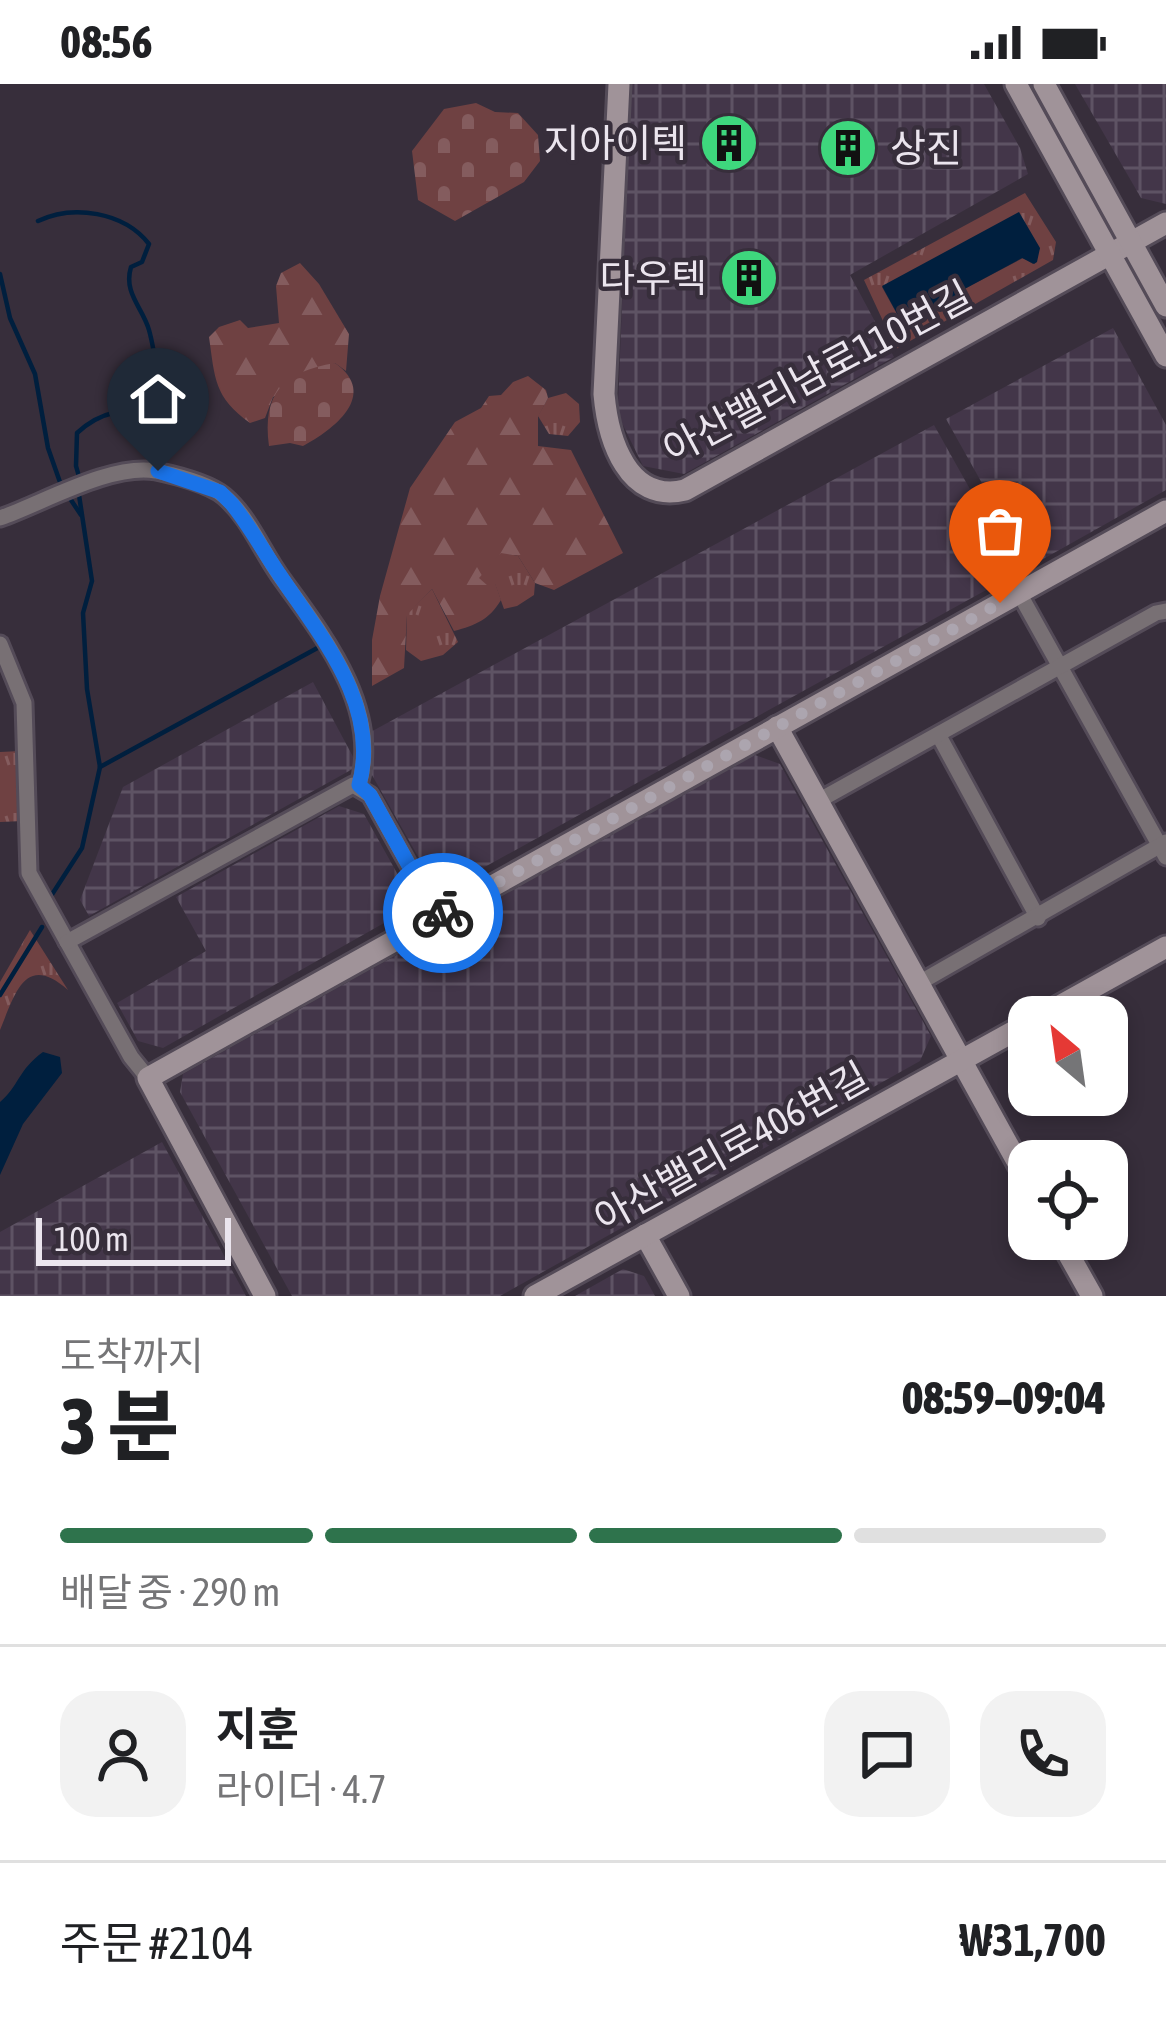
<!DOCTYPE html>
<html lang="ko">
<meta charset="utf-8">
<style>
:root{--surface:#fff;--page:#f2f2f2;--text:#202124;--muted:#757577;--line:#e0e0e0;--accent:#2e734c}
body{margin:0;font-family:"Asap Condensed","Noto Sans KR",sans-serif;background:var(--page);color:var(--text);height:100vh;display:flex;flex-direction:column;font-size:45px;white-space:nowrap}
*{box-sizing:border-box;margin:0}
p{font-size:39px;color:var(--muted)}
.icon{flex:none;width:66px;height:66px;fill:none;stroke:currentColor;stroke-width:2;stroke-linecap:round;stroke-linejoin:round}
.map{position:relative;height:1212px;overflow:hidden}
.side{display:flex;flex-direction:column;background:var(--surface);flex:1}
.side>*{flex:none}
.needle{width:78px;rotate:331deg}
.buttons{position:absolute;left:1008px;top:912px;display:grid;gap:24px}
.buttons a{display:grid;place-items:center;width:120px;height:120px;border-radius:24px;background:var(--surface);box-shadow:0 6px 18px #0003;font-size:60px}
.scale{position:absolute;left:36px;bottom:30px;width:195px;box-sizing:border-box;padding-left:12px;border:6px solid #ebe5ee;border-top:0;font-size:33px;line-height:42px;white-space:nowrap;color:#ebe5ee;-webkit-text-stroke:9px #372e3b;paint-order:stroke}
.pin{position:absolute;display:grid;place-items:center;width:102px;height:102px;color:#fff;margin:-123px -51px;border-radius:50% 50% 50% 0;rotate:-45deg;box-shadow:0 0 12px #0007}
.pin .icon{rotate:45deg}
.courier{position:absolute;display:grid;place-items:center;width:120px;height:120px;margin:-60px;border:9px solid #1a73e8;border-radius:50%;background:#fff;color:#222;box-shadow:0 3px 15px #0007}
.headline em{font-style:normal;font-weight:800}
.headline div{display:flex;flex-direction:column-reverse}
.headline{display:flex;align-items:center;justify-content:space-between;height:204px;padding:0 60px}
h1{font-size:78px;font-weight:800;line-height:90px}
.bar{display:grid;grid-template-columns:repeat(4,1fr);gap:18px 12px;align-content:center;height:144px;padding:0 60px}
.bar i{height:15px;border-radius:9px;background:var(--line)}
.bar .current{background:var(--accent)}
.bar p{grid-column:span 4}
.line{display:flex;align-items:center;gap:30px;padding:0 60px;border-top:3px solid var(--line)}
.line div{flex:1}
.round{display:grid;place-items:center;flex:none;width:126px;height:126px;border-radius:36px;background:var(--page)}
.status{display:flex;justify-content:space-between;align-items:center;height:84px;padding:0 60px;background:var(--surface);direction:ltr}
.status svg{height:33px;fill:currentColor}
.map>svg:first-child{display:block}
.industrial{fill:url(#industrial-grid)}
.grass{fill:url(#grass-tufts);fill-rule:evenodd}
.forest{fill:url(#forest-firs)}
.cemetery{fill:url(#cemetery-stones)}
.water{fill:#001f3e}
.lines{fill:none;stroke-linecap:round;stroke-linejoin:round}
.stream{stroke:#001f3e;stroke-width:4.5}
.street-casing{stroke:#544b58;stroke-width:21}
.secondary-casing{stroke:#544b58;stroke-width:27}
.street{stroke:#787074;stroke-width:15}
.secondary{stroke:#a09399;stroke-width:21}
.done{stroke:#aca5af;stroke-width:12;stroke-dasharray:0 21.6}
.route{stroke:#1a73e8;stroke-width:15}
.labels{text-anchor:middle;stroke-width:9;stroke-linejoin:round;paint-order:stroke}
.poi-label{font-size:39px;fill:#ebe5ee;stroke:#372e3b;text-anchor:end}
.street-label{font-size:39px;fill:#ebe5ee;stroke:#372e3b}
</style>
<div class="status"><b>08:56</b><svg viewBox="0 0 49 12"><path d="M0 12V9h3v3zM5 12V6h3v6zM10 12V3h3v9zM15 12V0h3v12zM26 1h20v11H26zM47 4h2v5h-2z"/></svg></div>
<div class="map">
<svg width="1166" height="1212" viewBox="0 0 1166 1212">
<defs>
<pattern id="industrial-grid" width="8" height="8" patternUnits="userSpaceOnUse" patternTransform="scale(3)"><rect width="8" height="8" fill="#433649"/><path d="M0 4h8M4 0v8" fill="none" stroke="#5e5364"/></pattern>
<pattern id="grass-tufts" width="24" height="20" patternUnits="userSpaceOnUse" patternTransform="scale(3)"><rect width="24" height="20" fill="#6f4142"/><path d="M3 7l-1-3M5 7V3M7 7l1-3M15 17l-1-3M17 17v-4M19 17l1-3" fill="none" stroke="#845c5e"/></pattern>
<pattern id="forest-firs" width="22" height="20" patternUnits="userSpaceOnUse" patternTransform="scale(3)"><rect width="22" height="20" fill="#6f4142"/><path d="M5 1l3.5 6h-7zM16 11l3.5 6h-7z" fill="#845c5e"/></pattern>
<pattern id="cemetery-stones" width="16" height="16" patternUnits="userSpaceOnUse" patternTransform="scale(3)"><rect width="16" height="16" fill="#6f4142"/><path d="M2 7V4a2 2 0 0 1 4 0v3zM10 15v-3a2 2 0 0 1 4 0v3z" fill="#845c5e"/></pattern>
</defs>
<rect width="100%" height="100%" fill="#372e3b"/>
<g class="industrial">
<path d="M631,0h353l36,64 8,26 -178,101 44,82 -210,117 -41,-8 -22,-45 -3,-17z"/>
<path d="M1075,0h91v120l-25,-6z"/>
<path d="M1113,244l53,97v65l-137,77 -83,-148z"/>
<path d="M934,341l83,148 -563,311 -25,-8 -57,-101 -5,-41z"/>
<path d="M313,598l45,84 -269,150 -9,-16 43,-113z"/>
<path d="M755,671l25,9 151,272 -11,25 -420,235h-208l-112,-204 3,-18z"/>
<path d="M339,722l25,8 43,77 -7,23 -237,134 -25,-7 -21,-38 89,-52 -30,-54z"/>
<path d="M162,1058l84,154h-246v-64z"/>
<path d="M623,1185l21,7 11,20h-80z"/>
</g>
<g class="grass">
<path d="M1025,109l31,49 -3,18 -157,89 -32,-69zM1040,164l-7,16 -10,-6 -66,35 -4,14 -6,4 -7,-6 -18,10 -4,15 -14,-3 -22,-40z"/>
<path d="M566,309l13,11 1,18 -12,14 -19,-2 -11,-18 10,-18z"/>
<path d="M501,468l17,4 17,27 -1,12 -17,11 -13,3 -9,-25 -7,3 -10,-9z"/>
<path d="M432,505l26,53 -15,13 -22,6 -15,-11 1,-36z"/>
<path d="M21,667l2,70 -23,1v-70z"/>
<path d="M30,846l38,60c-43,-38 -53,4 -68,40v-48z"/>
</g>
<g class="forest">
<path d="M300,179l19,21 30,50 -3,37 -11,-8 -62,34 -8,21 -15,5c-36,-26 -35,-44 -41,-86l10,-10 21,-7 8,8 31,-5 -3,-37 5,-13z"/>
<path d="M528,292l18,14 2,8 -10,19v29l33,4 52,103 -69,37 -19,-7 -17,-27 -17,-3 -22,25 9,8 7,-3 6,17c-12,20 -25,25 -47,31l-22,-42 -25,26 -3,53 -32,18v-46l8,-44 30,-108 45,-66 26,-14 8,-12 12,-1 12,-13z"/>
</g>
<g class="cemetery">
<path d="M476,19l19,9 23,1 20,22 2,26 -16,21 -69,39 -37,-21 -6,-49 32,-42z"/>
<path d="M335,279c45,32 -2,67 -32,83l-13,-3 -21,3c-7,-53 14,-74 66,-83z"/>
</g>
<g class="water">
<path d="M1019,128l21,36 -3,14 -3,2 -12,-6 -65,35 -3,14 -7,4 -7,-5 -18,9v13h-17l-23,-42z"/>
<path d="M43,968l17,5 2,16 -39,51 -23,51v-73c19,-16 18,-32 43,-50z"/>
</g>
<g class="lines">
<g class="stream">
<path d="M38,137c35,-17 86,-9 111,23l-7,18 -11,5c-8,26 12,41 18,63 7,25 9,52 13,77l-4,4c-34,-1 -55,-2 -81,22l-1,33 4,14"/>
<path d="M0,190l10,44 25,56 13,74 13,37"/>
<path d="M71,416l10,15"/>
<path d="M100,683l221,-121"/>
<path d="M51,812l31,-48 18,-81 -13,-78 -4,-76 9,-32 -13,-86"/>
<path d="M0,911l42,-68"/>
</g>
<g class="street-casing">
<g id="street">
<path d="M0,434c43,-15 111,-55 156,-47 19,4 54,13 68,25 26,22 38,56 58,83 42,58 99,130 77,206"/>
<path d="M1019,509l147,264"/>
<path d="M0,560l24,59 5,170 102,184 17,21"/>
<path d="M939,652l99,182"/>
<path d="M818,717l338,-188 10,-2"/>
<path d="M67,858l286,-157 17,10 67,121"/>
<path d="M919,899l247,-141"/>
</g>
</g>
<g class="secondary-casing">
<g id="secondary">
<path d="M619,0l-15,310c4,46 24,110 81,96l481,-267"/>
<path d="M1016,0l150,272"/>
<path d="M1044,0l122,222"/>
<path d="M777,643l252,456"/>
<path d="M1040,933l126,-70"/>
<path d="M645,1151l34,61"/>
<path d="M1060,1155l32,57"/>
<path d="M265,1212l-117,-218 1018,-567"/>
<path d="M535,1212l494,-273"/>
</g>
</g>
<use href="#street" class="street"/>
<use href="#secondary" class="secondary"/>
</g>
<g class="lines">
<path class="done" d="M443,829l557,-310"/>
<path class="route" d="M158,387l62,21 12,12c18,22 31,47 47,70 41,62 102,131 80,211l11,10 67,121 6,-3"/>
</g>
<defs>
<g id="building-disc" transform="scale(3)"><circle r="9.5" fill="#3ed77d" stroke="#372e3b"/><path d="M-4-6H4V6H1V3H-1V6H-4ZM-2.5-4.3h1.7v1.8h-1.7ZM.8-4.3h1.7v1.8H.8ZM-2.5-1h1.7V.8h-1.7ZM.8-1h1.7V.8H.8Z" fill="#111"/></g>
</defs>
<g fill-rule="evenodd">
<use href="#building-disc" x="729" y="59"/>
<use href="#building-disc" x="848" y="64"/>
<use href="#building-disc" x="749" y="194"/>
</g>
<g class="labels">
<g class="poi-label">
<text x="687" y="73">지아이텍</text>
<text x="890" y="78" text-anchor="start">상진</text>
<text x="707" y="208">다우텍</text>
</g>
<g class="street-label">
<text transform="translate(817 288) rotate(-28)" y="14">아산밸리남로110번길</text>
<text transform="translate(731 1063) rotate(-29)" y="14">아산밸리로406번길</text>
</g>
</g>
</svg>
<div class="buttons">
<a><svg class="needle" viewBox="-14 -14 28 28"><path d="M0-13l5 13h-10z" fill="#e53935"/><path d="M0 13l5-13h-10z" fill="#757577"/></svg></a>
<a><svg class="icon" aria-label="locate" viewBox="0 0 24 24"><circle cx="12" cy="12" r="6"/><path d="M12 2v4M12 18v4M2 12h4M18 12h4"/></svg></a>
</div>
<div class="scale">100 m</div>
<div class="pin" style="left:1000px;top:519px;background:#ea580c"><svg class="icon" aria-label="bag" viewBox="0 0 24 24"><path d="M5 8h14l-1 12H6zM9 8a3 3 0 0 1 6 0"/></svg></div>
<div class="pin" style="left:158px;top:387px;background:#1f2937"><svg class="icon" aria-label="home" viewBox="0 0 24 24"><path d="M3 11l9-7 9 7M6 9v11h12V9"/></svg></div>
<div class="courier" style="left:443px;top:829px"><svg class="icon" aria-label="bike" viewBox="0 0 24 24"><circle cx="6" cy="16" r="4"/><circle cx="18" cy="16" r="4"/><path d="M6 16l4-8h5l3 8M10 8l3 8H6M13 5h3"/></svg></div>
</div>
<section class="side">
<div class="headline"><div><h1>3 분</h1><p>도착까지</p></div><em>08:59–09:04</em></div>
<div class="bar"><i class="current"></i><i class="current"></i><i class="current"></i><i></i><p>배달 중 · 290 m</p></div>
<div class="line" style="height:216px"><a class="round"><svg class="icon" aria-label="person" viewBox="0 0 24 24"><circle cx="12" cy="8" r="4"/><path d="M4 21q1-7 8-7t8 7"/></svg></a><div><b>지훈</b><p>라이더 · 4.7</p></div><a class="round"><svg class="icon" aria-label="chat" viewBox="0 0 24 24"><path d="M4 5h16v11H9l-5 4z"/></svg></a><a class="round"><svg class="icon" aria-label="phone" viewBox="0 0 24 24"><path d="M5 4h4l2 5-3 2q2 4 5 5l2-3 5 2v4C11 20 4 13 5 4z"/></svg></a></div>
<div class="line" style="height:156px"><div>주문 #2104</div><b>₩31,700</b></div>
</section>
